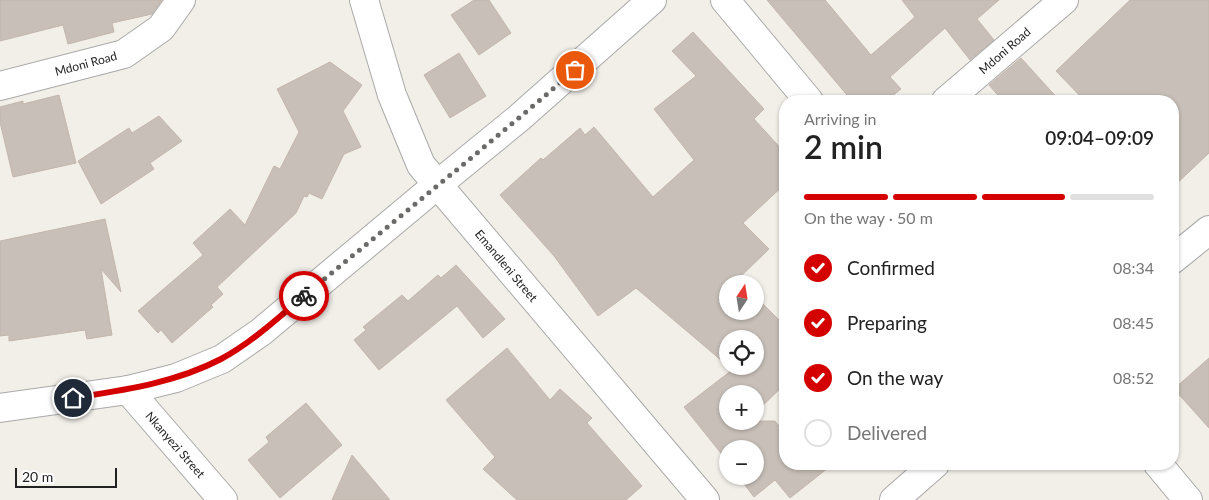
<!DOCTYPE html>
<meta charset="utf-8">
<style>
:root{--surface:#fff;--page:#f6f6f6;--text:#222;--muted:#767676;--line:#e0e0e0;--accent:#d40000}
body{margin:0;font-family:Lato,sans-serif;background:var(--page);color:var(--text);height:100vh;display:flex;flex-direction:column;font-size:19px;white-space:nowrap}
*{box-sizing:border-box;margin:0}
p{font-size:16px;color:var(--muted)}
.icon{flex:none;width:28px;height:28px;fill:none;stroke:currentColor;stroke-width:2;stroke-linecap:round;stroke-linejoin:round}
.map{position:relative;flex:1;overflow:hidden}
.side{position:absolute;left:779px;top:95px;width:400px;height:375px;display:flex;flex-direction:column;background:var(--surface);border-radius:20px;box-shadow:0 1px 4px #0004}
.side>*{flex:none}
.needle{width:32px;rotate:12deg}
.controls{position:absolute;left:719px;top:275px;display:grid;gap:10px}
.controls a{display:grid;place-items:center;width:45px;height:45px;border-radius:50%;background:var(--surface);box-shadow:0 1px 4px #0004;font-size:25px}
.scale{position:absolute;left:15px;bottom:12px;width:102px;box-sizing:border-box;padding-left:5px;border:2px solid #222;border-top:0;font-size:14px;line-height:18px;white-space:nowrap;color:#222;-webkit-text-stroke:4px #fff;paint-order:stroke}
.pin{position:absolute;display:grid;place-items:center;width:42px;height:42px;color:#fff;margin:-21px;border:2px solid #fff;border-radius:50%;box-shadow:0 1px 5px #0007}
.courier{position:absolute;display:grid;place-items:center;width:50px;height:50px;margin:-25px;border:4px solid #d40000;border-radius:50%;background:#fff;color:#222;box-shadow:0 1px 6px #0007}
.headline em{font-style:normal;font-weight:600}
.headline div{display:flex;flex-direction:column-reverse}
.headline{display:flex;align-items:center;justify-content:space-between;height:85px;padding:0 25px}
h1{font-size:32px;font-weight:600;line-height:38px}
.bar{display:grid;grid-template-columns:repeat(4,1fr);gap:8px 5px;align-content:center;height:60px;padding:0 25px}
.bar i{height:6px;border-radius:4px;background:var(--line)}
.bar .selected{background:var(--accent)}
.bar p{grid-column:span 4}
ol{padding:0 25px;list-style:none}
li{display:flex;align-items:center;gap:15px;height:55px}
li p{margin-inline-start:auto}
li .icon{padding:5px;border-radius:50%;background:var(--accent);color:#fff;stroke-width:4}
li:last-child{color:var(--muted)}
li i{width:28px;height:28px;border:2px solid var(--line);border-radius:50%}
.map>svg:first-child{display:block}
.building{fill:#c7bfb8;stroke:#c4b6ab}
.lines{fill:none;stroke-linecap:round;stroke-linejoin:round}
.minor-casing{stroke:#a9a9a9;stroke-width:30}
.tertiary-casing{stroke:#a9a9a9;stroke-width:30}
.minor{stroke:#fff;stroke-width:28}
.tertiary{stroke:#fff;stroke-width:28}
.done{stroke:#6b6a68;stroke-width:5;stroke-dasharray:0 9}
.route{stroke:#d40000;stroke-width:6}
.labels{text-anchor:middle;stroke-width:5;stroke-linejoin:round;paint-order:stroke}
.street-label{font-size:12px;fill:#222;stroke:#fff}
</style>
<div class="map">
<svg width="1209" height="500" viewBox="0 0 1209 500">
<rect width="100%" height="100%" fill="#f2efe9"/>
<g class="building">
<path d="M0,0h162l-10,14 -40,9 2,9 -46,12 -5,-19 -63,16z"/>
<path d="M474,0h15l22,33 -32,22 -28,-40z"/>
<path d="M767,0h58l46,55 44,-38 -13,-17h97l-22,19 17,21 -24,20 -25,-32 -55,49 11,12 -15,12h-34z"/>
<path d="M1130,0h79v153l-37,35v-87h-87l-29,-30z"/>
<path d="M693,32l71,77 -10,10 31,34v31l-42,39 26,26 -31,30 5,5h-15v27h27v-15l30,30v58l-30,29v-19h-27v27h47l10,13v30h48l-43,34 -15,-18 -21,17 -16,-21h17v-27h-27v13l-44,-55 48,-37 -4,-4h27v-27h-27v27l-92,-78 -38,28 -44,-60 -54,-61 41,-37 2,2 37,-32 5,7 9,-8 59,70 41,-37 -40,-51 42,-33 -24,-25z"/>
<path d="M459,53l27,43 -36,22 -26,-43z"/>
<path d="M1021,58l39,43h-57l-14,-16z"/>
<path d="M330,62l32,23 -19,26 18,36 -17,7 -22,45 -13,-6 -2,4 -3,-1 -8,17 -79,74 6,7 -12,11 2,2 -41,36 -11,-13 -3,3 -20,-22 65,-56 -10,-12 37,-34 15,16 29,-59 6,3 19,-37 -22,-43z"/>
<path d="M59,95l17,68 -63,14 -13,-55v-15l23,-6v3z"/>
<path d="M159,116l23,25 -32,22 4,6 -53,35 -23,-43 51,-33 3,5z"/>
<path d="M105,219l16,73 -20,-23 11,66 -25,4 -2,-9 -76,11v-6l-9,1v-95z"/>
<path d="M456,265l49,54 -22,19 -26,-32 -78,64 -25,-30 12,-10 -3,-3 39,-32 6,6 30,-26 3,3z"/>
<path d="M507,348l43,52 10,-11 32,29 -5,5 55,63 -16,14h-109l-34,-31 12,-12 -49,-57z"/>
<path d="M1209,358v70l-35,-39z"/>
<path d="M306,403l36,42 -62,53 -32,-38 21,-18 -3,-5z"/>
<path d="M352,455l38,45h-58z"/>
</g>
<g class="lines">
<g class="minor-casing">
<g id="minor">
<path d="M364,0l28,95 29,70 284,335"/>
<path d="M725,0l84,101"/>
<path d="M0,86l124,-32 37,-26 20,-28"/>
<path d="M946,101l118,-101"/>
<path d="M128,390l95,110"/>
<path d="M0,408l128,-18 48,-12 46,-19 39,-27 176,-147 82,-67 133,-118"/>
<path d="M1158,464l30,36"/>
</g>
</g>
<g class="tertiary-casing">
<g id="tertiary">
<path d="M1172,260l37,-30"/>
<path d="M894,500l41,-36"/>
</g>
</g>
<use href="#minor" class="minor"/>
<use href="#tertiary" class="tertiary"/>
</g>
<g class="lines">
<path class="done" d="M304,296c90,-75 182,-149 271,-226"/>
<path class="route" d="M73,398c51,-8 102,-15 148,-39 30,-16 57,-41 83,-63"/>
</g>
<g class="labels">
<g class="street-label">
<text transform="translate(1005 51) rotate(-41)" y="4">Mdoni Road</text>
<text transform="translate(86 64) rotate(-15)" y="4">Mdoni Road</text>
<text transform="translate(506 266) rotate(50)" y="4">Emandleni Street</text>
<text transform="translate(175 445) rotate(49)" y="4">Nkanyezi Street</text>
</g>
</g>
</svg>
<div class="controls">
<a><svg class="needle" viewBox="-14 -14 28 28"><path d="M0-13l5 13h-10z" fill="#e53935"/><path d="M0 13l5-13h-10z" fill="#767676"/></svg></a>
<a><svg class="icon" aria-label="locate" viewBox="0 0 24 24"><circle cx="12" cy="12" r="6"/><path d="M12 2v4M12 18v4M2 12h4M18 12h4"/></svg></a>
<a>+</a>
<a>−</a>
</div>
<div class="scale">20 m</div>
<div class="pin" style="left:575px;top:70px;background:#ea580c"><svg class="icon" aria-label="bag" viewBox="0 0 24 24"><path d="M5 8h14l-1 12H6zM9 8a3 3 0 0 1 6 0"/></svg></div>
<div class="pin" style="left:73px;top:398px;background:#1f2937"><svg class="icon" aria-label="home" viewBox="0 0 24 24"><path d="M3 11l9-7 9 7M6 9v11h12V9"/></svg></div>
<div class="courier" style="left:304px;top:296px"><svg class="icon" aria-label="bike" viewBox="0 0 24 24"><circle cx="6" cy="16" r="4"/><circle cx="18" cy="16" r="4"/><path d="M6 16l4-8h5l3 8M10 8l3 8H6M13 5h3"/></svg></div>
<section class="side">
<div class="headline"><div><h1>2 min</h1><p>Arriving in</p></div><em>09:04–09:09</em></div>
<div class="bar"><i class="selected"></i><i class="selected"></i><i class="selected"></i><i></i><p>On the way · 50 m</p></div>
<ol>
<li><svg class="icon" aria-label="check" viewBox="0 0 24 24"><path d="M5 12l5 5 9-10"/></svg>Confirmed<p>08:34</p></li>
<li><svg class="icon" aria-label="check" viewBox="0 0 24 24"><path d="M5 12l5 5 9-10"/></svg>Preparing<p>08:45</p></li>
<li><svg class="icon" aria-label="check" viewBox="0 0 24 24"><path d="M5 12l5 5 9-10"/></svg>On the way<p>08:52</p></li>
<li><i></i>Delivered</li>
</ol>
</section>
</div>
